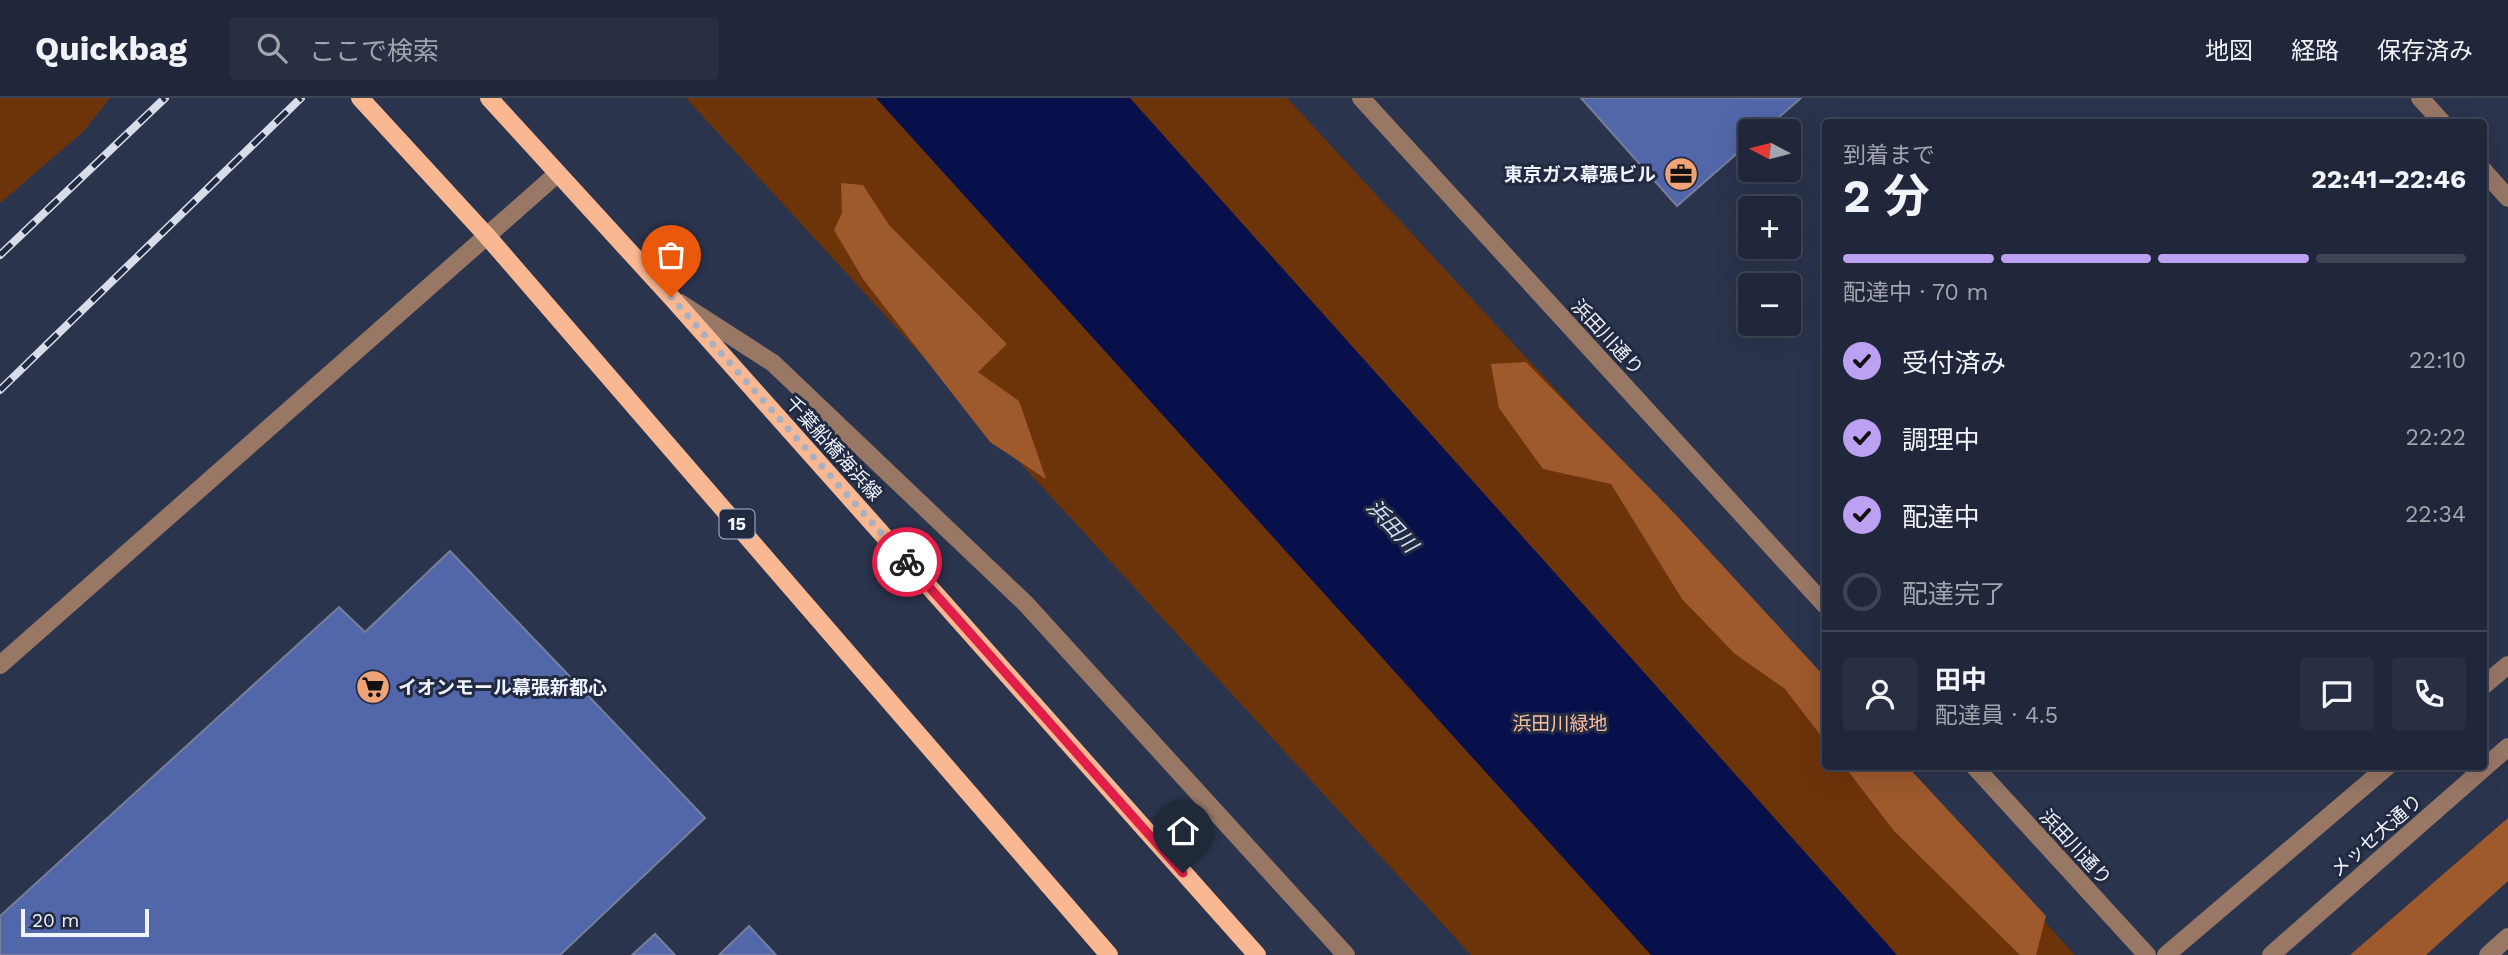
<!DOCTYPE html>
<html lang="ja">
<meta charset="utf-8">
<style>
:root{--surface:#20273a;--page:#282f42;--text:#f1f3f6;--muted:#a2a5af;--line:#3d4454;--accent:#bca0f2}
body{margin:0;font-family:"Work Sans","Noto Sans JP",sans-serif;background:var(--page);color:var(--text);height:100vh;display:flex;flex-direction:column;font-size:26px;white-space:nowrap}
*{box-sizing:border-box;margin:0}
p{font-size:23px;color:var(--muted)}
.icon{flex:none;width:38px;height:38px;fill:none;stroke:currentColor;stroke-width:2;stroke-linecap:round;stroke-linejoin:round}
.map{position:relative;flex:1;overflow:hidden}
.details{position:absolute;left:1822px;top:21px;width:665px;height:651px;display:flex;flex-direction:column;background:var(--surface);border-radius:7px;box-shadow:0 7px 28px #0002,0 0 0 2px var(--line)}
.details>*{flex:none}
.needle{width:46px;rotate:277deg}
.controls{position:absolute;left:1738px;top:21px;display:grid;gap:14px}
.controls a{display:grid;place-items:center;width:63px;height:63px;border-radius:7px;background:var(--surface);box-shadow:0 7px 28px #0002,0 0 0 2px var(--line);font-size:35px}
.scale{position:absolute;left:21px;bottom:18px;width:128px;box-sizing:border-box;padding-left:7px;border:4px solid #eff3fd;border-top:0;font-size:19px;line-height:24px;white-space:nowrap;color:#eff3fd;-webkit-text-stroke:5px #222a42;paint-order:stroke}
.pin{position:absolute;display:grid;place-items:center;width:60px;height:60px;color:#fff;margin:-72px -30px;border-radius:50% 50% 50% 0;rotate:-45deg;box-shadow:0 0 7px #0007}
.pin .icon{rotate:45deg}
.courier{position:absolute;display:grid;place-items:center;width:70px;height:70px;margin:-35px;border:5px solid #e11d48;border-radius:50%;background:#fff;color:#222;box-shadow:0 2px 9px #0007}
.overview em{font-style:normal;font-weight:700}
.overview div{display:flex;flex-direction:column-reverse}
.overview{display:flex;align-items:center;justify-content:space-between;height:119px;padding:0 21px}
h1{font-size:46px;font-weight:700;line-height:52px}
.bar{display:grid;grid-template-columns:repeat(4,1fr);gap:10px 7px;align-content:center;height:84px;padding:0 21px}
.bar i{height:9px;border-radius:5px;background:var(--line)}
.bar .selected{background:var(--accent)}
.bar p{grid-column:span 4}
.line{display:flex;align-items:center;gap:18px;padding:0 21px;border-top:2px solid var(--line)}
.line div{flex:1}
.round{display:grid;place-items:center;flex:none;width:74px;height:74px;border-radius:7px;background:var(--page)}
ol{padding:0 21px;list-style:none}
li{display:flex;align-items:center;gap:21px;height:77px}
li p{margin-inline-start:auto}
li .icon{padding:7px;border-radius:50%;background:var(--accent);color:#111;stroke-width:4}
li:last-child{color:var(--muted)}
li i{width:38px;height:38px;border:4px solid var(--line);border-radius:50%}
header{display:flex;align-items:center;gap:42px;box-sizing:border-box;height:98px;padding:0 35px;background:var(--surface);border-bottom:2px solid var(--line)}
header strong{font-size:33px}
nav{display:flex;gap:38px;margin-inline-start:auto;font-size:24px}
.search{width:490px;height:63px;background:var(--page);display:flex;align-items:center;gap:18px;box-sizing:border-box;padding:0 24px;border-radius:7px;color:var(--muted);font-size:26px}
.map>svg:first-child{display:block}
.green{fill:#6e3409}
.forest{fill:#9e592d}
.water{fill:#08104b}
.building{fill:#5267aa;stroke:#757f9c;stroke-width:2}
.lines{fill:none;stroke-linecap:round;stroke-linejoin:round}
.minor{stroke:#987765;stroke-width:18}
.major{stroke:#fab892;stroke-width:18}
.rail-casing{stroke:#d8dde9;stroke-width:8}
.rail{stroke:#222a42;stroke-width:5;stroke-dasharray:16;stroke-linecap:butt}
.done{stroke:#aab0bf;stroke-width:7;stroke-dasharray:0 12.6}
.route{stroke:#e11d48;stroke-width:9}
.labels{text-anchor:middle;stroke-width:6;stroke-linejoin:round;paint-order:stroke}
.shield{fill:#222a42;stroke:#b2b7c5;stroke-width:2}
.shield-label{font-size:18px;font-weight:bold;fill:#eff3fd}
.poi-label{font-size:19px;font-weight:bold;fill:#eff3fd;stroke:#222a42;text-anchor:end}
.street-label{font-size:19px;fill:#eff3fd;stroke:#222a42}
.park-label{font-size:19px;fill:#fbbf9d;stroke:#222a42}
.water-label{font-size:21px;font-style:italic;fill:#d6ddf0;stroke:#222a42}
</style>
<header>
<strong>Quickbag</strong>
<div class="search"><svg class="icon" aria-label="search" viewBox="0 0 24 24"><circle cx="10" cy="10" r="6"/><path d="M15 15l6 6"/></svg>ここで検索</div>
<nav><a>地図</a><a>経路</a><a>保存済み</a></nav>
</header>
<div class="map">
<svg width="2508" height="857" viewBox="0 0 2508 857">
<rect width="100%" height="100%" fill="#2b344d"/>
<g class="green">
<path d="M0,0h110l-27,34 -83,71z"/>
<path d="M686,0h601l538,584v84l78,1 172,188h-604z"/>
</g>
<g class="forest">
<path d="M841,85l22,2 26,40 118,119 -29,28 41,29 27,78 -56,-37 -127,-163 -29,-49 8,-17z"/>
<path d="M1526,264l150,153 149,162v64l-40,-52 -50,-35 -53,-55 -71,-115 -68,-15 -44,-61 -8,-44z"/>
<path d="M1845,669h63l138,149 -10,39h-16l-126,-124z"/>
<path d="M2508,720v63l-82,74h-76z"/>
</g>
<path class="water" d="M876,0h254l767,857h-246z"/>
<g class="building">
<path d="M1581,0h220l-38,33h-13v11l-73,64z"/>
<path d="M450,453l255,267 -145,137h-560v-39l339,-309 26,25z"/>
<path d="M749,828l27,29h-57z"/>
<path d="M655,836l20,21h-43z"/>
</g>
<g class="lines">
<g class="minor">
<path d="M1361,0l464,507"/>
<path d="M2420,0l22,24"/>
<path d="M2483,72l25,28"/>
<path d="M680,205l93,60 253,241 320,351"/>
<path d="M0,567l557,-491"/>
<path d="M2483,588l25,-21"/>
<path d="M1974,668l173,189"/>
<path d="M2166,857l222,-189"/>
<path d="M2271,857l237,-208"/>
<path d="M2488,857l20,-18"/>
</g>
<g class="major">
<path d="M360,0l127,138 622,719"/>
<path d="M489,0l182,199 586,658"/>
</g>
<g class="rail-casing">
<g id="rail">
<path d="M0,157l165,-157"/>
<path d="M0,292l301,-292"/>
</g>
</g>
<use href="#rail" class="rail"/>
</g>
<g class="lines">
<path class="done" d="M671,199l236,265"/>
<path class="route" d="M907,464l276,311"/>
</g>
<defs>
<g id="office-disc" transform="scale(1.75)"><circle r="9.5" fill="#efa377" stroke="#222a42"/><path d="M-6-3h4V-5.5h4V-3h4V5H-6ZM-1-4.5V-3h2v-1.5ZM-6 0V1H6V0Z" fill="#111"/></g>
<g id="supermarket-disc" transform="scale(1.75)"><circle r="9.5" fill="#efa377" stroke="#222a42"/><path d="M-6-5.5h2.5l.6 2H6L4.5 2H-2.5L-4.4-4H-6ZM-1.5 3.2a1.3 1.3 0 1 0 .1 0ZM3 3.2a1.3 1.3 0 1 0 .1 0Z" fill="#111"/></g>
</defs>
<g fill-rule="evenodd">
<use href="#office-disc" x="1681" y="76"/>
<use href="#supermarket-disc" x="373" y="589"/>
</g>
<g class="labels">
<rect class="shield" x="719.5" y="411.5" width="35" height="29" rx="5"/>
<g class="shield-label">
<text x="737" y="432">15</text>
</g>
<g class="poi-label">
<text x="1656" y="83">東京ガス幕張ビル</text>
<text x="398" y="596" text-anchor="start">イオンモール幕張新都心</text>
</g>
<g class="street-label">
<text transform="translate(1608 239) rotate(47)" y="7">浜田川通り</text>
<text transform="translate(834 350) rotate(48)" y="7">千葉船橋海浜線</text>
<text transform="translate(2376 737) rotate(-41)" y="7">メッセ大通り</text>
<text transform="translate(2076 749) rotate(47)" y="7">浜田川通り</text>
</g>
<g class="park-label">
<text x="1560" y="632">浜田川緑地</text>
</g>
<g class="water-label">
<text transform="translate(1392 428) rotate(47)" y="7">浜田川</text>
</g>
</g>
</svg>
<div class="controls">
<a><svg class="needle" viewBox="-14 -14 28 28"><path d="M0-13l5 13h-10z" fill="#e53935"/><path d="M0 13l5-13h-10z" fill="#a2a5af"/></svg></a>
<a>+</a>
<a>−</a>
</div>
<div class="scale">20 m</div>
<div class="pin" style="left:671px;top:199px;background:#ea580c"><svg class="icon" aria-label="bag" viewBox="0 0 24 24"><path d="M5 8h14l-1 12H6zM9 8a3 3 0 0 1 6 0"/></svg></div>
<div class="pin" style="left:1183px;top:775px;background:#1f2937"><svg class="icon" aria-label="home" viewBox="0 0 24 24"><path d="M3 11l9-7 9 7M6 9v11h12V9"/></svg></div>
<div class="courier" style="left:907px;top:464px"><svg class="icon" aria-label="bike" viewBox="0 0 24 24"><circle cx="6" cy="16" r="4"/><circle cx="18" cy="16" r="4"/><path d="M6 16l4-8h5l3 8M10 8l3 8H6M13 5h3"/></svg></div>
<section class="details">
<div class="overview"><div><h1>2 分</h1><p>到着まで</p></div><em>22:41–22:46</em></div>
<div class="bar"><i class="selected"></i><i class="selected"></i><i class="selected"></i><i></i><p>配達中 · 70 m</p></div>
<ol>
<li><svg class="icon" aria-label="check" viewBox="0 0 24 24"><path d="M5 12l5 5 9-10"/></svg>受付済み<p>22:10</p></li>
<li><svg class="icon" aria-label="check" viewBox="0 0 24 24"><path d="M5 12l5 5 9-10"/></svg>調理中<p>22:22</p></li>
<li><svg class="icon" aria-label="check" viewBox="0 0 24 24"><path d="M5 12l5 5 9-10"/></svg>配達中<p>22:34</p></li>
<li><i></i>配達完了</li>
</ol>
<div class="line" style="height:126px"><a class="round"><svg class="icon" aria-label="person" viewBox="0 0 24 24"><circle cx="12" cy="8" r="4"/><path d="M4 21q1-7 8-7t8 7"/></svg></a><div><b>田中</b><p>配達員 · 4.5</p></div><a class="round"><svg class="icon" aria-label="chat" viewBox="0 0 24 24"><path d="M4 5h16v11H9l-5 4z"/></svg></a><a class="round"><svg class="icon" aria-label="phone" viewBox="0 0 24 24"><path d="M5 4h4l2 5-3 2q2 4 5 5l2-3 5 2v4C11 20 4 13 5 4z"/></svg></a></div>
</section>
</div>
